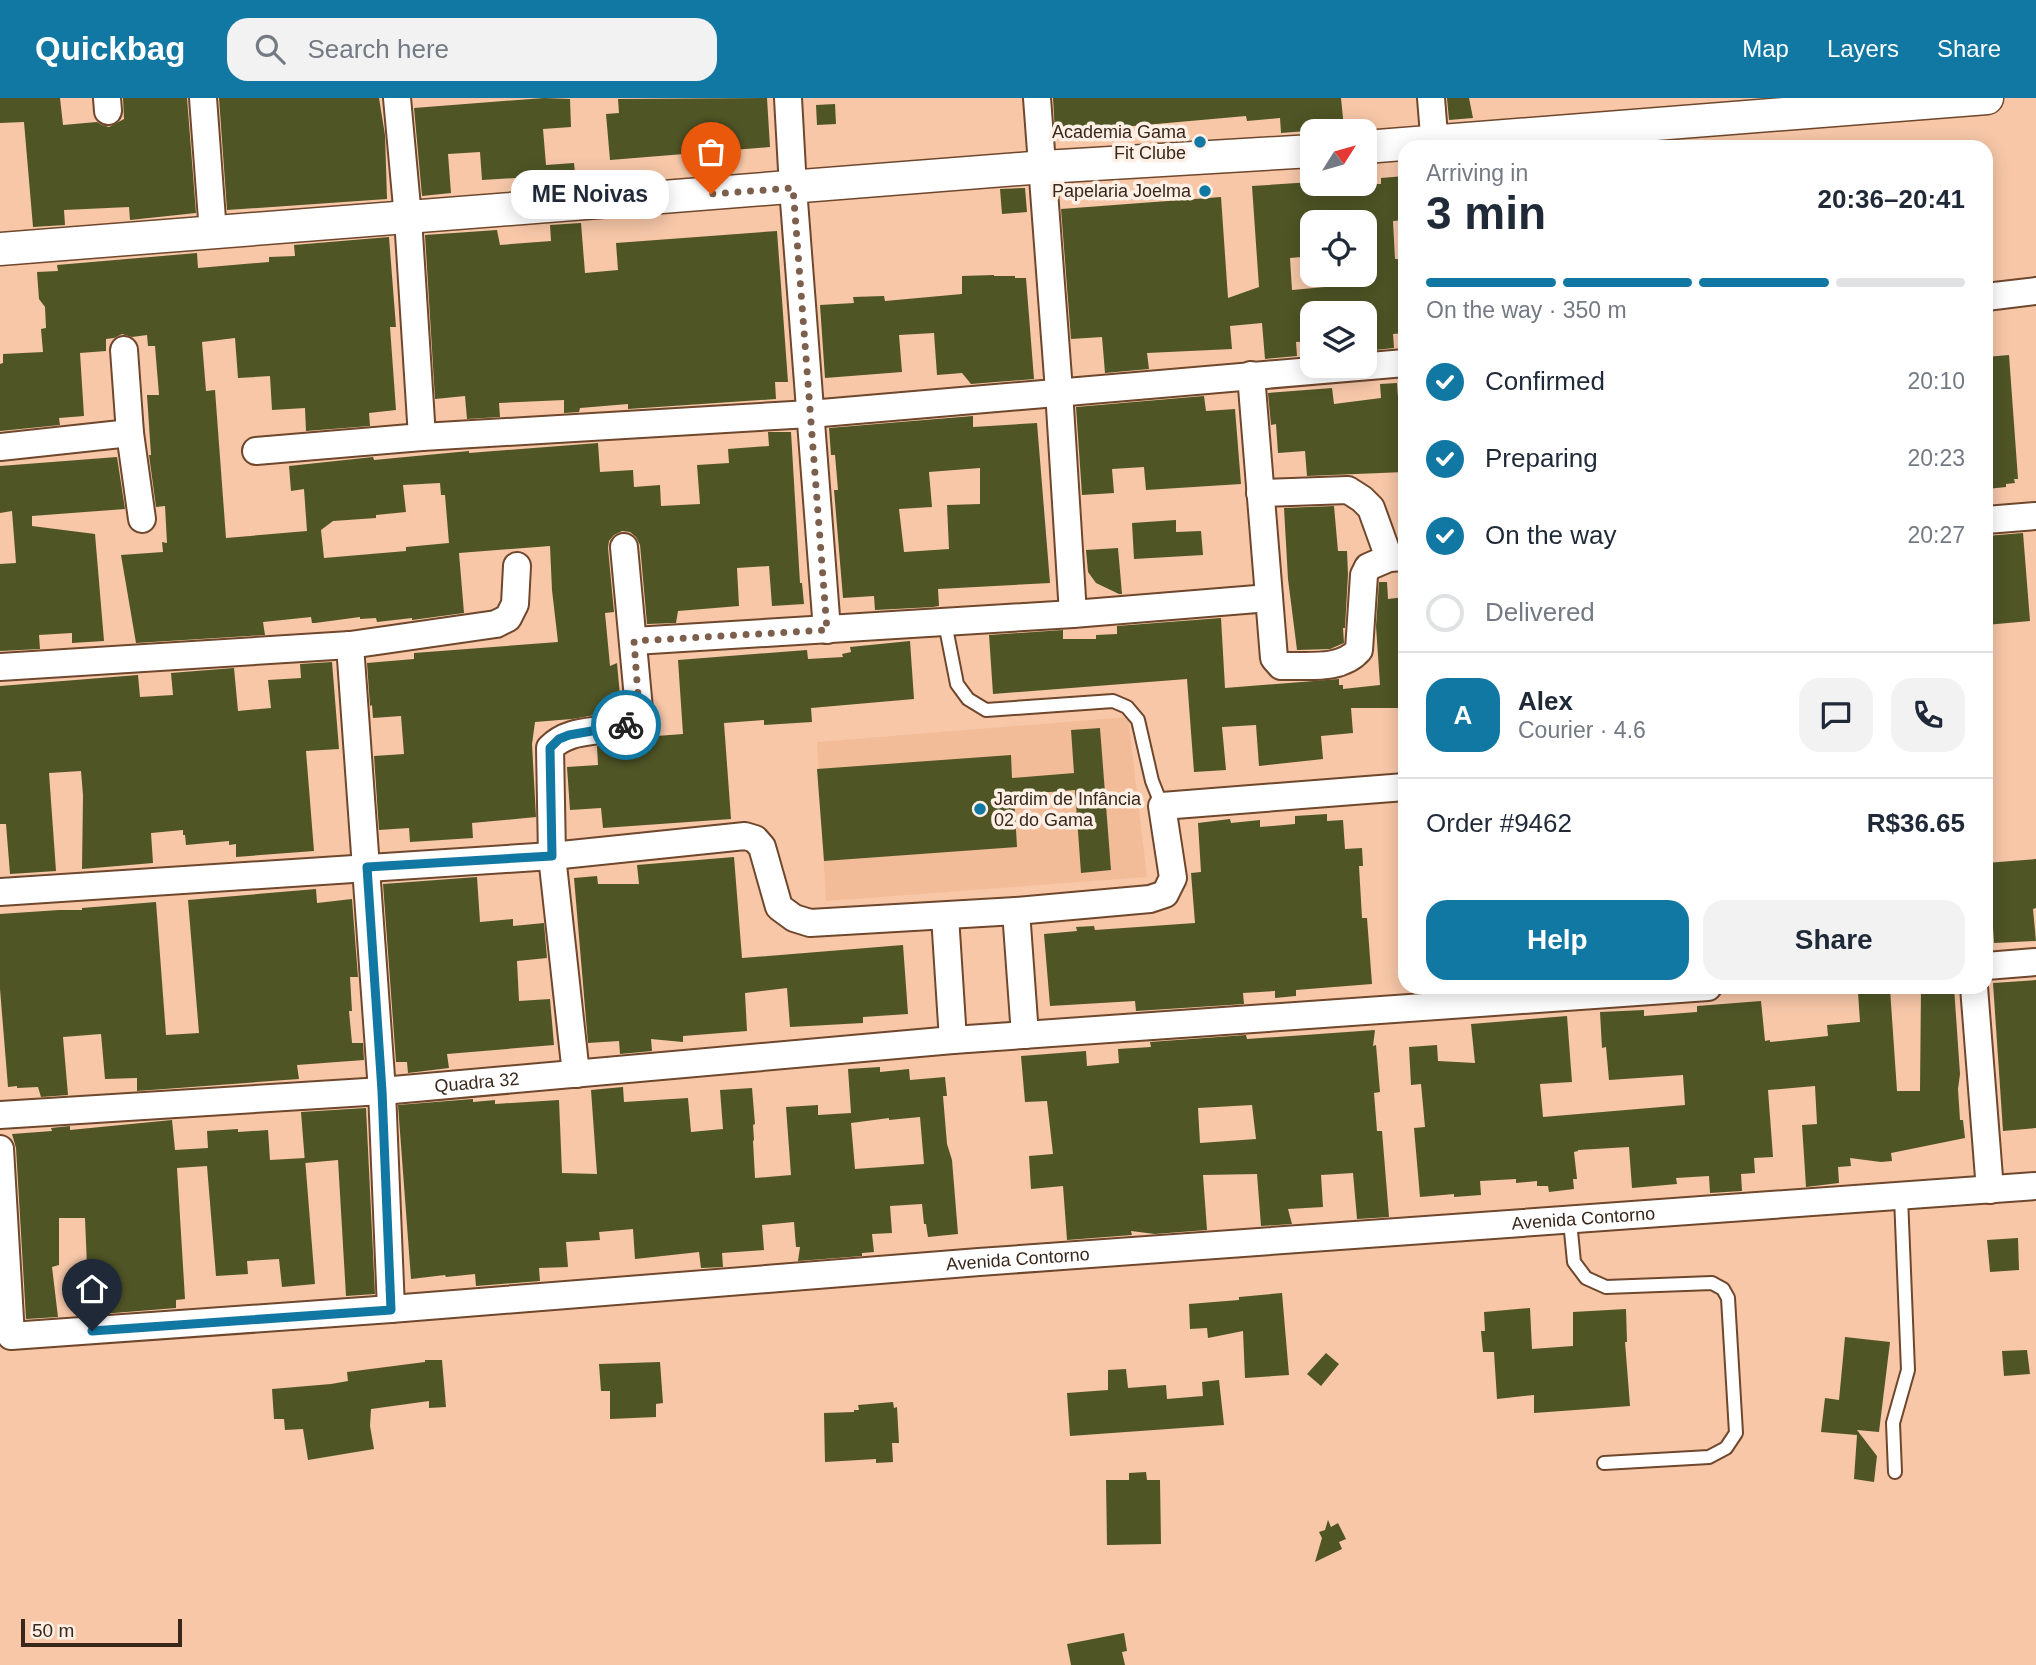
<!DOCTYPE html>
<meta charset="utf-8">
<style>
:root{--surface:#fff;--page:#f2f2f3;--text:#1f2937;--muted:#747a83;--line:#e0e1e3;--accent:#1177a3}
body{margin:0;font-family:Arial,sans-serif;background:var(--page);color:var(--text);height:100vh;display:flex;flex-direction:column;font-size:26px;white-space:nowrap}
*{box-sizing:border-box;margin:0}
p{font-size:23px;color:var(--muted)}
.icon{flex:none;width:38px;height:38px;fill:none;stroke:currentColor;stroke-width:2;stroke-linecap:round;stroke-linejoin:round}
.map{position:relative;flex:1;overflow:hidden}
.sheet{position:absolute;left:1398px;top:42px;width:595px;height:854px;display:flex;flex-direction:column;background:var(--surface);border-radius:21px;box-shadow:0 4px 18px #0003}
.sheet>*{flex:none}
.needle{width:46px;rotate:53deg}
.tools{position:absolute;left:1300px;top:21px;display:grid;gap:14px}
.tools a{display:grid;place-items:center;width:77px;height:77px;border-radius:14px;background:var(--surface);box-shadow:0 4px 18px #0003;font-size:35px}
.scale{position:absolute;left:21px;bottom:18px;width:161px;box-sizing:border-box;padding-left:7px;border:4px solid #39271b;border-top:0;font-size:19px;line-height:24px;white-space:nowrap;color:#39271b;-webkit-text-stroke:5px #fff0e6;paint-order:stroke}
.pin{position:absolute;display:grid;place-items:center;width:60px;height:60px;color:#fff;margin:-72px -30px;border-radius:50% 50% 50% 0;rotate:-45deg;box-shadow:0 0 7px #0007}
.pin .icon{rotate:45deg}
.courier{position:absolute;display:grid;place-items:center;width:70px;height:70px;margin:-35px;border:5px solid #1177a3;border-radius:50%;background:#fff;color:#222;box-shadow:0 2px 9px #0007}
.bubble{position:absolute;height:49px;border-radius:21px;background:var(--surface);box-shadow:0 4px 18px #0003;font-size:23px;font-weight:600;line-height:49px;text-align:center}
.overview em{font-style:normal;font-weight:600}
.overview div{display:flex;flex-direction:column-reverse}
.overview{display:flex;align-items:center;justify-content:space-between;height:119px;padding:0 28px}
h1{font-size:46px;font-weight:600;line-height:52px}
.bar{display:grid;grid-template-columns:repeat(4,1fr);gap:10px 7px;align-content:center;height:84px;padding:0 28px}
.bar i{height:9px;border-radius:5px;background:var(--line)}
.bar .active{background:var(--accent)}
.bar p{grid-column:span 4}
.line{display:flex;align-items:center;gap:18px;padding:0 28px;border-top:2px solid var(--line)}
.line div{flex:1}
.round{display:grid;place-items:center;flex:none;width:74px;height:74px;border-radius:21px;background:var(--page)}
ol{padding:0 28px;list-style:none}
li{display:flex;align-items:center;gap:21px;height:77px}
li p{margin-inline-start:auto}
li .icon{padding:7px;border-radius:50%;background:var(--accent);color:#fff;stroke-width:4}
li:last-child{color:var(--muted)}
li i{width:38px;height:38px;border:4px solid var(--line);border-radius:50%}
.button{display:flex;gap:14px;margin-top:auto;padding:14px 28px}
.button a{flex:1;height:80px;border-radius:21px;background:var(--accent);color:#fff;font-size:28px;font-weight:600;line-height:80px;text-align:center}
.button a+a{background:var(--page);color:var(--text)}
header{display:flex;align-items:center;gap:42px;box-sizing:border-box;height:98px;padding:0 35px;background:var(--accent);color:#fff}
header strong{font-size:33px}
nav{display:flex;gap:38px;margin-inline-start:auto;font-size:24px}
.search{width:490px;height:63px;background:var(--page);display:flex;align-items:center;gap:18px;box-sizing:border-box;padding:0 24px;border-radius:21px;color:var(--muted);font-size:26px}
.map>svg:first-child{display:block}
.built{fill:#f3bc99}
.building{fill:#505526;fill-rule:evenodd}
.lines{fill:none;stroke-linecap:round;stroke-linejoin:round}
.service-casing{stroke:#6f472c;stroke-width:16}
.minor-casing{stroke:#6f472c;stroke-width:30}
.tertiary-casing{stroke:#6f472c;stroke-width:35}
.service{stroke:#fff;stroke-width:12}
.minor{stroke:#fff;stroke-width:26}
.tertiary{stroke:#fff;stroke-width:32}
.done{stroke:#7c5f4c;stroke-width:7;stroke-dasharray:0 12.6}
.route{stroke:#1177a3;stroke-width:9}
.poi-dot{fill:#1177a3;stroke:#fff0e6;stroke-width:2.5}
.labels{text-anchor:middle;stroke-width:7;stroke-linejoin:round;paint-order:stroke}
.poi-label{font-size:18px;fill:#39271b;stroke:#fff0e6;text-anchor:end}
.street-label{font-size:18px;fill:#39271b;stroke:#fff0e6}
</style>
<header>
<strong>Quickbag</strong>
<div class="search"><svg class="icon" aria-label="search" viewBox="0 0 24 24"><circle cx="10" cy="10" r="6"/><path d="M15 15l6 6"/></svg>Search here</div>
<nav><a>Map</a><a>Layers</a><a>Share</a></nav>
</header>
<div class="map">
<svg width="2036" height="1567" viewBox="0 0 2036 1567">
<rect width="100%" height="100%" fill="#f7c7a8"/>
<path class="built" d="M1128,619l19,160 -321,24 -9,-159z"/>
<g class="building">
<path d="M0,0h60l3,27 34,-3 5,3 7,2 15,-8 -1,-21h64l9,115 -66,7 -1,-13 -65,3 1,15 -32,2 -9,-105 -24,1z"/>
<path d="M219,0h160l6,37 2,64 -160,11z"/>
<path d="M544,0l26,1 1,28 -28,2 3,36 28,-2 2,21 -62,6 2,-12 -34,2 -2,-28 -32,2 3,39 -29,3 -8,-88z"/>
<path d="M767,0l3,49 -160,13 -4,-46 13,-1 -1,-14z"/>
<path d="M1053,0h288l3,30 -63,5 -1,-15 -33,3 -1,-5 -191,17z"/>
<path d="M1447,0h22l4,20 -24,2z"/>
<path d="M835,6l1,20 -19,1 -1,-20z"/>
<path d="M1405,78v44l-12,1 2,38h10v74l-12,1 1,14 -29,3v-38h-53v28l-16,1 1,14 -32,3 -3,-36 -32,3 2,23 -85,4 2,16 -44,4 -3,-36 -31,2 -10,-130 160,-12 7,101 31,-11 -7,-101 60,-4v2h69v-6zM1312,124h53v53h-41l1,12 -33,3 -2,-32 22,-2z"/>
<path d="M1025,90l2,24 -25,2 -2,-25z"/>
<path d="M581,125l4,50 33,-3 -2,-27 161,-12 11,151h-13l1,17 -148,10v-5l-48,4 -1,4 -15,1v-13l-65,3 1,14 -33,2 -2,-23 -30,3 -10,-164 72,-5 3,15 51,-4 -1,-16z"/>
<path d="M389,139l7,90h-6l6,83 -27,3 1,13 -64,5 -1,-23 -33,2 -2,-34 -32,2 -3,-40 -33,4 4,49 9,-1 11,148 81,-7 -3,-42 -13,2 -2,-25 84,-9 1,3 95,-9v2l129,-10 2,29 33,-2 1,17 26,-2 1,21 39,-2 -3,-39 32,-2 -1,-14 41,-3 -1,-14h23l9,151h2l2,21 -32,2 -3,-40 -32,2 2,38 -61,5 -2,12 -29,1 -7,-79 -4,-8 -6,-5 -8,-1 -8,4 -5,6 -1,7 6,64 -9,1 5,53 7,-3 4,44 -14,6 -35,6 -37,3 -3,22 4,73 -64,6 1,15 -63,4 -1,-14 -30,2 -5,-74 30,-2 -3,-38 -28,2 -1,-13 -2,1 -3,-43 47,-4v-6l144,-11 -6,-52 -2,-44 -91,7 5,60 -52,7v-2l-35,4 -1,-4 -16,1v-2l-45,6h-3l-1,-6 -48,5 2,13 -129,8 -15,-88 42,-3 -1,-10 5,1 -2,-37 -9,1 -7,-52h2l-4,-60h12l-4,-49h-7l-1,-11 -15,2 -10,-3 -8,4 -8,1v12l-26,2 4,63 -25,2 1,7 -60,6v-67l3,-1v-9l40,-2 -2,-23 5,-1 -1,-21 -6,-8 -2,-27 21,-1 -1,-6 140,-12 1,15 71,-6v-5l26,-1 -1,-11zM440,385l1,12h4l4,48 -43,4v4l-82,7 -3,-28 12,-9 43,-3v-3l30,-3 -3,-27z"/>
<path d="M994,177v1h21v2h11l8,101 -63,5 -9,-11 -25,2 -3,-42 -35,2 3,37 -77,6 -5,-73 34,-2 -1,-6 31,-1 1,5 77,-7v-18z"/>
<path d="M2009,257l9,124h-4l1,4 -9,1v3l-19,2 -1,-132z"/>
<path d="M1397,285l1,14 7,-1v76l-98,4 -2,-25 -27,2 -2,-29 -5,1 -3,-32 64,-5 2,16 47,-6 -1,-14z"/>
<path d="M1204,298l2,15 29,-2 6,75 -95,6 -2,-23 -32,2 2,24 -32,2 -6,-88z"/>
<path d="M973,318v11l64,-4 13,160 -112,6 1,17 -6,1 -58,3 -1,-14 -31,2 -9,-108h4l-3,-35h-4l-2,-27zM980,370v36l-33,1 2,44 -45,3 -5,-43 33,-2 -3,-35z"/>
<path d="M117,359l8,52 -93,7v10l63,8 9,107 -32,2v-10l-33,2 1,14 -40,2v-87l16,-1 -4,-52 -12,2v-47z"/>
<path d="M1334,408l4,45h9l1,23 -3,54h-2l1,15 -14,6 -33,1 -9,-71 -4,-71z"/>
<path d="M1176,422v12l25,-1 2,24 -69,4 -2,-36z"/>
<path d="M2023,435l7,88 -44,4v-89z"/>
<path d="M1118,450l4,46h-3l-23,-11 -8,-11 -2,-22z"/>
<path d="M1379,484h8l1,17 17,-2v111h-54l2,25 -32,3 2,23 -64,7 -3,-41 -34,2 4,43 -32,2 -7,-93 -194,15 -4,-59 74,-5v9h33v-4l21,-1v-8l104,-8 4,70 114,-9v6h4v4l37,-4 -4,-59z"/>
<path d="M910,543l4,58 -103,9 1,14 -48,3v-5l-40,3 7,96 -128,9 -2,-20 -31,2 -3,-43 31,-2 -1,-19 17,-2 16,-6 53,-4 -5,-74 129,-10 1,9 35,-2 -1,-3 9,-2 -1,-5z"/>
<path d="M332,564l7,87 -33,2 8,100 -78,6v-13l-7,1v-4l-43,4 -1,-10h-2v-5l-32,3 2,30 -71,6 1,-74 -2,-24 -32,2 7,98 -46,3 -4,-50h-6v-138l138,-11 2,22 33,-2 -2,-22 63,-5 4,43 33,-3 -3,-28 33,-2 -1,-14z"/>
<path d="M1100,630l11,142 -30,3 -6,-83 -61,5 3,52 -193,14 -7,-92 194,-14 1,23 62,-5 -3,-43z"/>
<path d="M1327,716v7l16,-1 2,29 17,-1 1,18h-4l3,52h5l5,66 -76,6v6l-21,2v-7l-32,2 1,11 -108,7 -1,-10 -85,5 -6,-72 33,-3 -1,-4 18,-1 1,4 100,-7 -4,-50 10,-1 -3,-49 32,-4 1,4 29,-3v7l35,-3v-8z"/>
<path d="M734,759l8,101 161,-13 5,69 -45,3v6l-73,4 -3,-39 -42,5 2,38 -64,5v6l-32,-3 1,12 -32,3 -1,-13 -31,2 -14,-165 23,-2 1,8h41l-2,-19z"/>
<path d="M2036,761v49l-3,1 3,32 -42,2 -4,-63h-4v-17z"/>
<path d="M477,779l3,45 33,-3v7l31,-3 3,35 -30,3 2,40 31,-2 4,46 -107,9 2,14 -41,5 -1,-11h-11l-13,-178z"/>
<path d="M316,791l1,14 35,-4 6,78h-8l2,34h-3l3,32h11l1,17 -67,5 2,14 -162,12v-13l-32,1 -4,-45 -38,3 5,58 -27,2 -3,-10 -21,1v-2l-9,1 -8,-98v-75l59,-4h23v-2l74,-6 10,133 33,-2 -11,-133z"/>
<path d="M2036,882v148l-33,3 -10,-148z"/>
<path d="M1954,889l6,87 -2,15 2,31h3l2,18 -74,15 1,8 -11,1 -31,-4 1,8 -13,1 1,16 -33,4 -4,-62 15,-1 -2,-38 -47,4 5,67 -19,1 1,15 -14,1 1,17 -32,2 -1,-17 -33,2 1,6 -45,4 -3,-41 -51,3v1l-4,1 3,27h-4l1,10 -25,3 -1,-6h-11v-5l-21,2v-4l-36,2 1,14 -27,2v-3l-34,3 -6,-69 11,-1 -4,-43 -10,1 -2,-38 28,-2 1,16 37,2 -4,-39 96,-8 5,66 -32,2 3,33 142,-12 -2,-30 -74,5 -3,-33 -4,1 -2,-36 44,-2v6l53,-4v-6l64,-5 4,40 5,-1v2l58,-6 -1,-11 33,-3 -2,-30 32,-3 7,102h23l1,-103z"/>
<path d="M1375,932l-2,16 3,-1 4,47 -6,1 3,38h5l7,86 -32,2 -4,-46 -32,2 2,32 -35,2 4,15 -31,2 -4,-52 -54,1 4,55 -52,4 -24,-3 1,4 -65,5 -4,-54 -32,3 -2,-33 24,-2 -6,-53 -22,1 -4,-46 65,-5 1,15 32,-3 -1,-14 33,-2 -1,-5 96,-7 1,4zM1252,1007l4,34 -56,4 -2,-35z"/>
<path d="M880,969v5l29,-3 1,11 35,-3 2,19h-4l4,48 5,16 6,74 -30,3 -2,-13h-2l-2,-20 -32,2 2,27 -20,1 2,18 -12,1v3l-64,5 2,-14h-4l-2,-25 -32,3 2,25 -42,3 1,14 -22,1 -2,-16 -64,7 -2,-30 -34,3 1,8 -34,2 2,25 -29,1 1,13 -64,5 -1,-12 -29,3 -1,-2 -34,4 -13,-174 75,-6v3l22,-2v4l64,-4 3,73 35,1 -6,-84 32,-3 1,15 64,-4 3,34 32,-3 -3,-39 32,-2 3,36 -2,1 1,15 -1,1 2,37 36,-3 -5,-68 32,-2v10l33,-2 -3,-44zM920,1019l4,47 -69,5 -4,-46 38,-5v2z"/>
<path d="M366,1010l9,186 -29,2 -8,-136 -33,3 -4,-51z"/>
<path d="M172,1022l3,30 33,-2 -1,-17 31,-2v3l30,-2 2,30 35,-2 10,126 -33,3 -3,-28 -32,2 1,13 -32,2 -9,-110 -30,2 8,131 -9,1v8l-87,7 -4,-97h-26v47l-7,2 6,50 -32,2 -10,-171 -4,-14 40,-3 -1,-3 19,-2v4z"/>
<path d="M2018,1140l1,32 -29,2 -3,-32z"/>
<path d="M1282,1195l7,82 -44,3 -2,-47 -35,7 -1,-10 -17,1 -1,-25 50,-4v-3z"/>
<path d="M1530,1210l2,41 41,-3v-34l53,-3 1,33h-2l5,64 -96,7v-18l-37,4 -3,-47h-11l-2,-21h4l-1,-19z"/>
<path d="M1845,1239l45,5 -11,90 -22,-2 20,26 -3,26 -20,-3 3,-44 -36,-3 4,-34 14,2z"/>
<path d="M2027,1252l3,24 -26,2 -2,-25z"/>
<path d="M1326,1255l13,11 -18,22 -14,-12z"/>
<path d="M425,1262h17l4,47 -17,1v-7l-58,8 -1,17 4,23 -66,11 -5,-31 -18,1 -1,-11h-10l-2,-30 59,-5 17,-3 -1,-9 78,-10z"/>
<path d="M660,1264l3,41 -7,1v13l-46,2v-28h-9l-2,-27z"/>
<path d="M1126,1271l2,19 38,-3 1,14 36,-3 -1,-14 17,-2 5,45 -154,11 -3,-43 41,-3v-20z"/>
<path d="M893,1304l1,6 3,-1 2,36h-7l1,19 -17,1v-4l-51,3 -1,-49 30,-1v-2h5l-1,-5z"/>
<path d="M1146,1374l1,8h13l1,64 -54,1 -1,-65h23v-7z"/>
<path d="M1328,1422l3,7 7,-4 8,16 -7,3 3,7 -27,13 7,-24 -3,-6 6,-2z"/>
<path d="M1124,1535l3,18 -5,1 3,13h-54l-4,-21z"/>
</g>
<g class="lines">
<g class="service-casing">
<g id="service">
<path d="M945,525l12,61 11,15 18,11 127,-9 14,6 11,13 14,61 10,25"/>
<path d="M1570,1123l4,41 12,16 20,9 106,-4 11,6 5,9 8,135 -10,15 -17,9 -105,6"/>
<path d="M1895,1374l-2,-49 15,-53 -7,-173"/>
</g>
</g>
<g class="minor-casing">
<g id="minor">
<path d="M107,0l1,13"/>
<path d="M203,0l10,135"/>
<path d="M788,0l5,90 34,442"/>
<path d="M1037,0l22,293 14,223"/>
<path d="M1431,0l4,49"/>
<path d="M1986,199l50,-6"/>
<path d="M124,252l6,83 12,86"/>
<path d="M1251,277l23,283 7,8c26,-1 60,5 78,-16l5,-75 4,-8 21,-9 16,-1"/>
<path d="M422,339l388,-23 595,-51"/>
<path d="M0,349l130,-14"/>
<path d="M256,353l166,-14 -14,-219 -11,-120"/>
<path d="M1260,395l88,-3 14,9 9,9 18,50"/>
<path d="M1986,422l50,-4"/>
<path d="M634,543l439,-27 196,-16"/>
<path d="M350,547l32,446 9,218"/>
<path d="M0,569l350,-22 146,-21 12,-6 7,-14 2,-38"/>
<path d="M0,794l552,-36 193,-20 10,3 7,8 17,60 15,11 16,5 206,-12 134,-12 15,-5 8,-16 -11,-72 243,-19"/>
<path d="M1016,813l9,124"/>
<path d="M945,818l8,124"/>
<path d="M1986,868l50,-4"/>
<path d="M1974,889l16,203"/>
<path d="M576,976l-24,-218 -2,-108c27,-28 71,-6 89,-39l-15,-162"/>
<path id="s1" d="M0,1017l382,-24 571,-51 755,-53"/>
<path id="s2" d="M0,1051l11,187 380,-27 588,-47 1057,-76"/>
</g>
</g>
<g class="tertiary-casing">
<g id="tertiary">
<path d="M1365,49l622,-49"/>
<path d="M0,151l1044,-82 268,-16"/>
</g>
</g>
<use href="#service" class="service"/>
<use href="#minor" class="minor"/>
<use href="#tertiary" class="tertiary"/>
</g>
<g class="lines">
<path class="done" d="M626,627l8,-6 5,-10 -5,-68 193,-11 -34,-442 -82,6"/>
<path class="route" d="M92,1233l299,-21 -9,-219 -15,-224 185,-11 -2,-108 9,-9 10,-4 57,-10"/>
</g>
<g class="poi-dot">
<circle cx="1200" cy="44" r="7"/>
<circle cx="1205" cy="93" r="7"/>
<circle cx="980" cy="711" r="7"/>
</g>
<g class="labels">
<g class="poi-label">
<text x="1186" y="40">Academia Gama<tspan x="1186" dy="21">Fit Clube</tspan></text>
<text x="1191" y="99">Papelaria Joelma</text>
<text x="994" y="707" text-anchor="start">Jardim de Infância<tspan x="994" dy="21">02 do Gama</tspan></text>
</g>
<g class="street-label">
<text dy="6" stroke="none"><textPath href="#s1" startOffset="478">Quadra 32</textPath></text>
<text dy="6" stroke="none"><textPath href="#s2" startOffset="1764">Avenida Contorno</textPath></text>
<text dy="6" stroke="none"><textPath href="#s2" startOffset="1197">Avenida Contorno</textPath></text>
</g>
</g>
</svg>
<div class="tools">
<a><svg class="needle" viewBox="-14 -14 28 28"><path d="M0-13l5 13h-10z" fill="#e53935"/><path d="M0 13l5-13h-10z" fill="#747a83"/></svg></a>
<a><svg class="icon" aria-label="locate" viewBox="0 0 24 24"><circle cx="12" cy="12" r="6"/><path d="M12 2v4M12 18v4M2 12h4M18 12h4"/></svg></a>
<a><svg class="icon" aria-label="layers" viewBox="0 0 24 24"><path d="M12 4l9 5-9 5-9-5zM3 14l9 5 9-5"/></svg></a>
</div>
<div class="scale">50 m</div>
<div class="pin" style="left:711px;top:96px;background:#ea580c"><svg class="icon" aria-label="bag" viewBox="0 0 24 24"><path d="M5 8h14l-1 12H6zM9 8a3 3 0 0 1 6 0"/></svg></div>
<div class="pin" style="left:92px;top:1233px;background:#1f2937"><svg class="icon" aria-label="home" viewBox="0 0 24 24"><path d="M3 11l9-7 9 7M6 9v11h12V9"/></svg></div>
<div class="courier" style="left:626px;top:627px"><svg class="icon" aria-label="bike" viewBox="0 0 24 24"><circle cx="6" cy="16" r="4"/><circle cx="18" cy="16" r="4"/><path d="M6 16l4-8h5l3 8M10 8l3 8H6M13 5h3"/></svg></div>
<div class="bubble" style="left:511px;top:72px;width:158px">ME Noivas</div>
<section class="sheet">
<div class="overview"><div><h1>3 min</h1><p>Arriving in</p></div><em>20:36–20:41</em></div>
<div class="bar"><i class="active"></i><i class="active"></i><i class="active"></i><i></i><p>On the way · 350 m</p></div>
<ol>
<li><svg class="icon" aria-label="check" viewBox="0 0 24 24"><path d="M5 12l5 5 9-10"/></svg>Confirmed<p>20:10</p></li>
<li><svg class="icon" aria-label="check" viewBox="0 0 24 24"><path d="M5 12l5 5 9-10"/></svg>Preparing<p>20:23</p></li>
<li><svg class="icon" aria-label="check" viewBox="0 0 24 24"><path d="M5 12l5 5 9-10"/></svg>On the way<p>20:27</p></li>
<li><i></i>Delivered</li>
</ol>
<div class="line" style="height:126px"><b class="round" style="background:var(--accent);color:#fff">A</b><div><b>Alex</b><p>Courier · 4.6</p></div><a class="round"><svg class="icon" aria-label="chat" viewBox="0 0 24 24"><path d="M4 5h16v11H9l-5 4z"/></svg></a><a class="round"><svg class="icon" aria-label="phone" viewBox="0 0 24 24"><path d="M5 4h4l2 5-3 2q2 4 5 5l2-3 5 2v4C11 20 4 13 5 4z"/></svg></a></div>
<div class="line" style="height:91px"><div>Order #9462</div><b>R$36.65</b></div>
<div class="button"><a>Help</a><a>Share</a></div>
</section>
</div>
